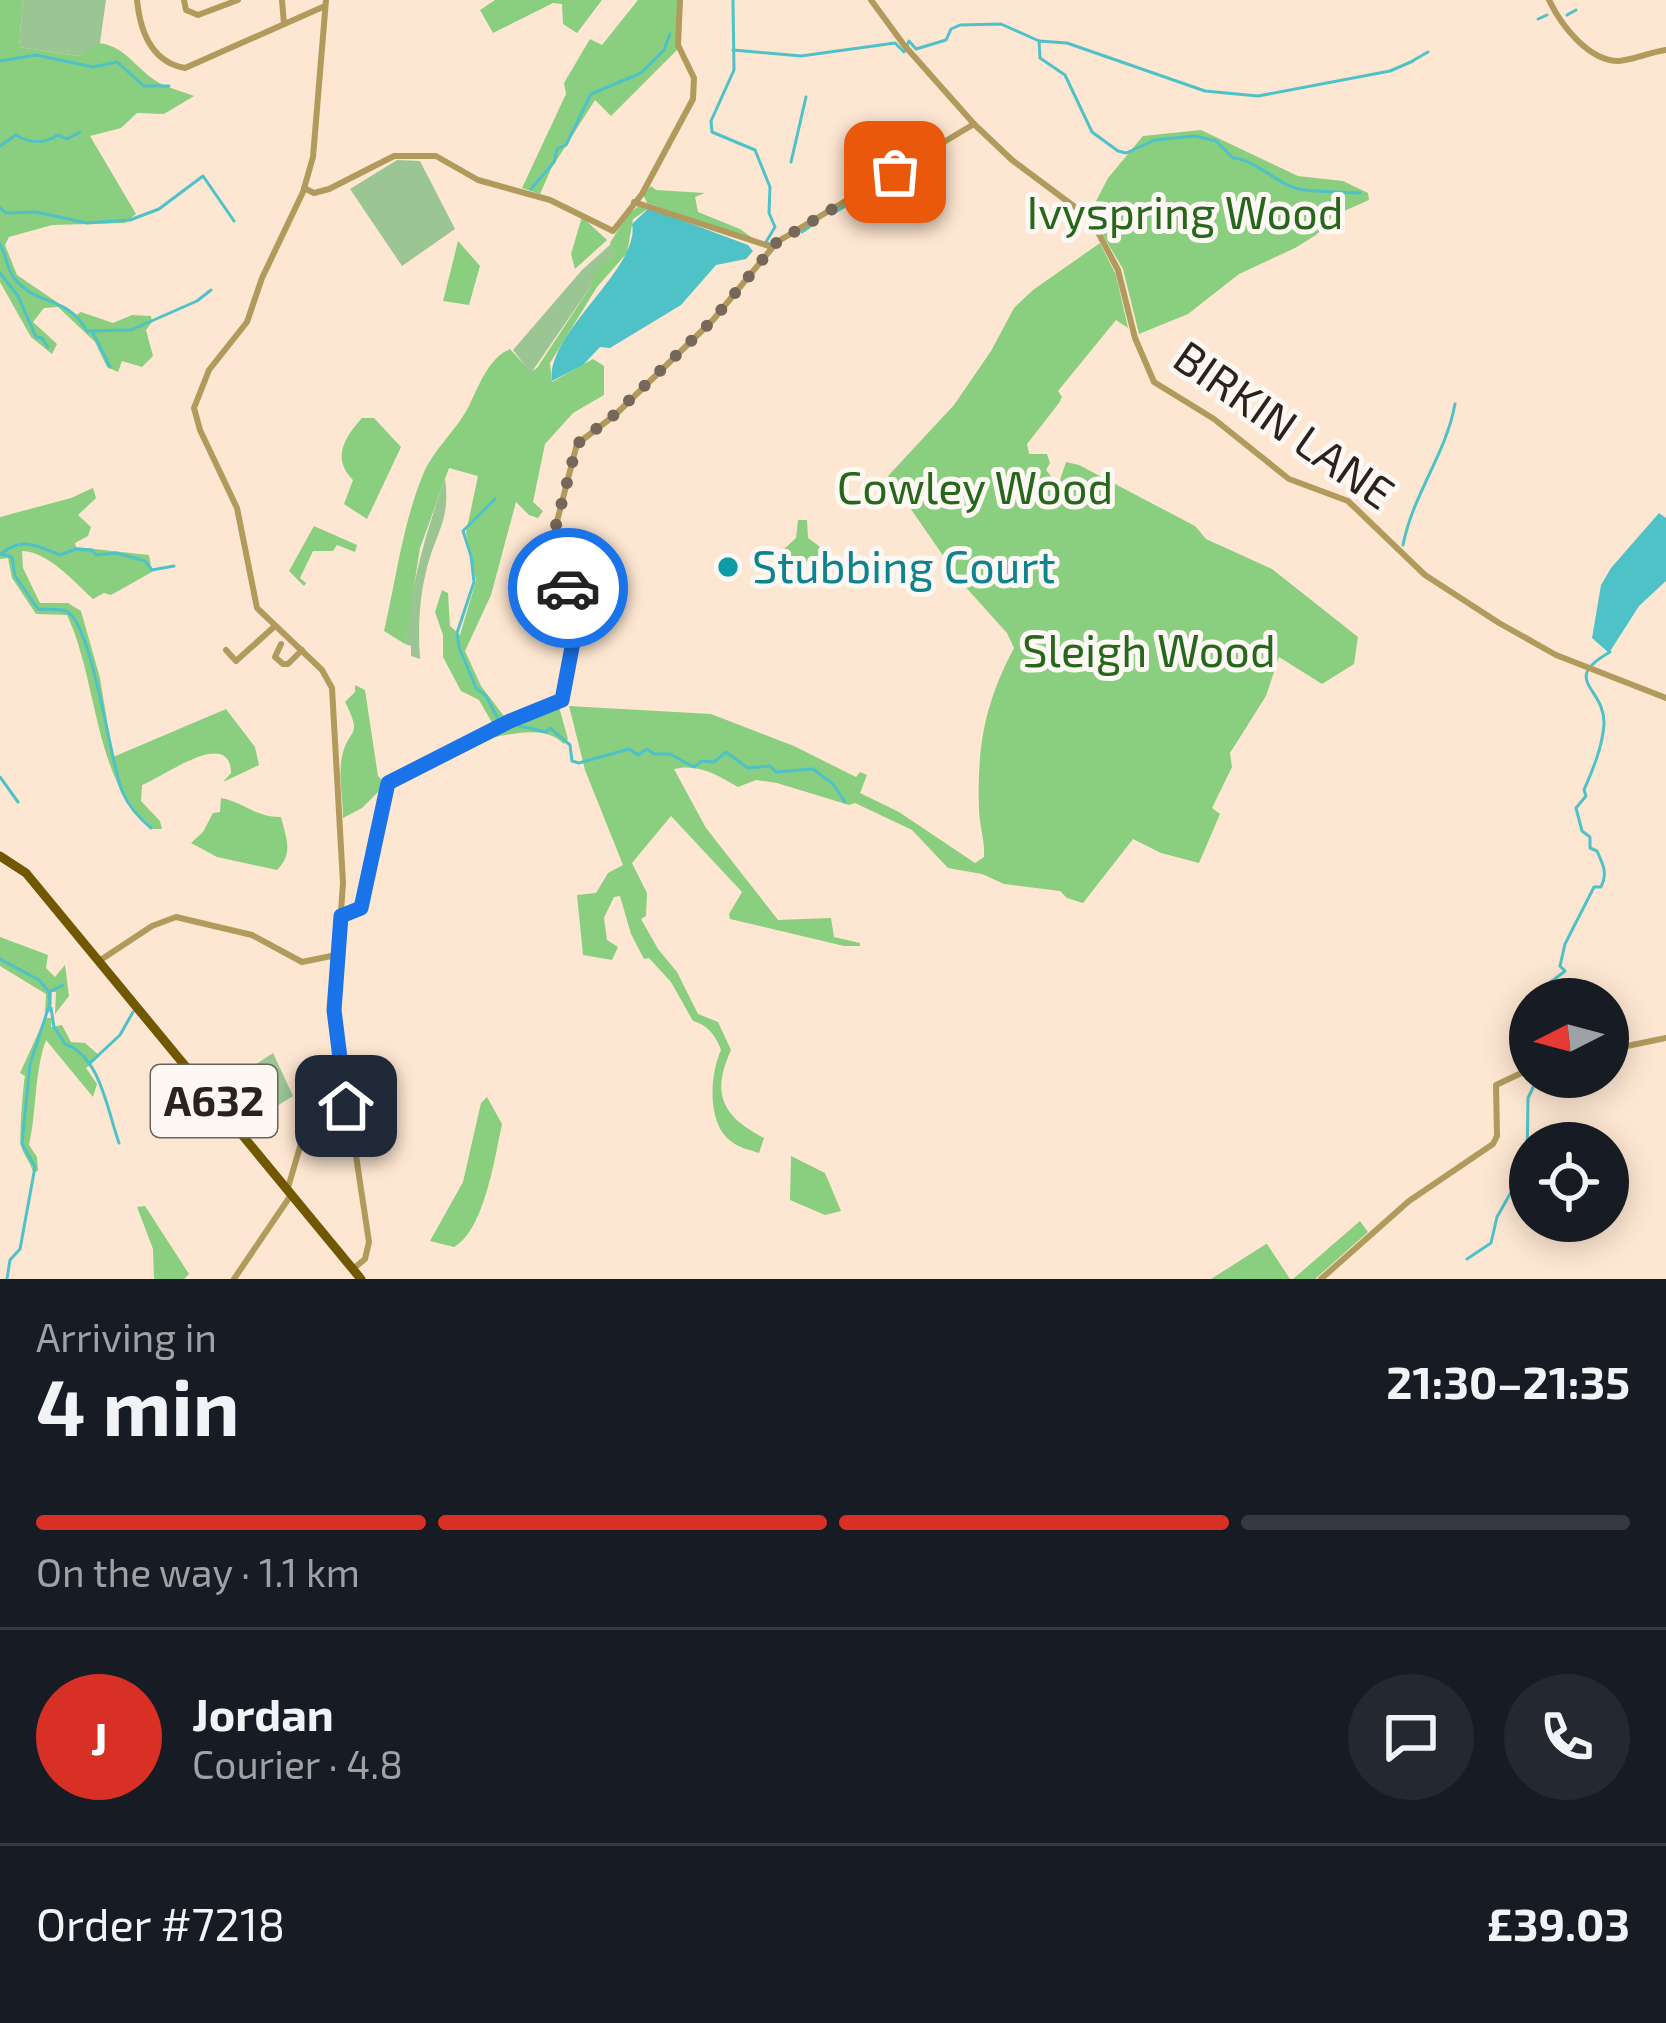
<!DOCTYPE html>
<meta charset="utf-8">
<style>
:root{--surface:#171b24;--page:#242831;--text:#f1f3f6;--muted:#9ea1a6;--line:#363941;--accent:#d93025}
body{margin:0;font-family:"Exo 2",sans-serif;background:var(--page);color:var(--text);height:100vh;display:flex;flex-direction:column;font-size:45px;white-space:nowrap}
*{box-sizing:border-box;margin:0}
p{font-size:39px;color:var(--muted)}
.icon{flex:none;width:66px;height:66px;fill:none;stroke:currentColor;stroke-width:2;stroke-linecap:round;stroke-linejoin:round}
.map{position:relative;height:1279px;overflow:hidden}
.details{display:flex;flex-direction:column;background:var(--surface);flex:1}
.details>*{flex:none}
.needle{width:78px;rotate:264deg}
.buttons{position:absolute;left:1509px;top:978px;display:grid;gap:24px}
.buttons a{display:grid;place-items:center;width:120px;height:120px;border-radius:50%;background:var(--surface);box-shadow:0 6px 30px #0003;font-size:60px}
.pin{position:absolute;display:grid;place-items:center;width:102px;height:102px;color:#fff;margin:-51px;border-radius:24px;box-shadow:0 6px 18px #0006}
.courier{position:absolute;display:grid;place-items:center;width:120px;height:120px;margin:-60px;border:9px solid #1a73e8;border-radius:50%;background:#fff;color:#222;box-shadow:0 3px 15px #0007}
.head em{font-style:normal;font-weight:700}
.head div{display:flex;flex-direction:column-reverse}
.head{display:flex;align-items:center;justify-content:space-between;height:204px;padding:0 36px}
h1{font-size:78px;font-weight:700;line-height:90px}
.bar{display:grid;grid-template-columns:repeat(4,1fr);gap:18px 12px;align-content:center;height:144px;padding:0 36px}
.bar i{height:15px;border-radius:9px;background:var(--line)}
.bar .on{background:var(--accent)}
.bar p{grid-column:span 4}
.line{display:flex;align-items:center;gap:30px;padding:0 36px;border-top:3px solid var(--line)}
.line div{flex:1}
.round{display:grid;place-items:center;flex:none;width:126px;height:126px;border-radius:63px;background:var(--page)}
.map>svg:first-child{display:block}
.green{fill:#9bc694}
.forest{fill:#8ace7f}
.water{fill:#4fc2c8}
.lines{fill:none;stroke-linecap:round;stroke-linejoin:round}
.stream{stroke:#4fc2c8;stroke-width:3}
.minor{stroke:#b19a5c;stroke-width:6}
.major{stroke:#715700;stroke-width:9}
.done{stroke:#75685b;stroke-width:12;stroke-dasharray:0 21.6}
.route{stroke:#1a73e8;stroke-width:15}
.culture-dot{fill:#0f9aa8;stroke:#fdf8f4;stroke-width:4.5}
.labels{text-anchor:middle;stroke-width:10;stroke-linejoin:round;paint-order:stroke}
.shield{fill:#fdf8f4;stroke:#6a635c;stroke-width:3}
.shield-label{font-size:42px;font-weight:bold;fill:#2b231b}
.park-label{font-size:45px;fill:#26671b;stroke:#fdf8f4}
.street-label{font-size:45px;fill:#2b231b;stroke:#fdf8f4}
.culture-label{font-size:45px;fill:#0d838f;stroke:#fdf8f4;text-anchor:start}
</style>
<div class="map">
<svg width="1666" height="1279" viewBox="0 0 1666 1279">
<rect width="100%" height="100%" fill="#fee7d2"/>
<g class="green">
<path d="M23,0h83l-6,43 -22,13 -59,-9z"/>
<path d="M397,160l23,1 35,68 -53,37 -52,-77z"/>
<path d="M611,244l4,10 -20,17 -4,15 -60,87 -18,-23 69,-80z"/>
<path d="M445,479c6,42 -10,54 -19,93 -7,28 -8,58 -6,87l-9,-3v-10l-6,-2c7,-61 19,-107 40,-165z"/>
<path d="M273,1053l20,43 -50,31 -29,-35z"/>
</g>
<g class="forest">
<path d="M0,0h23l-4,47 59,9 19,-13c28,2 36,23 59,38 11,7 26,10 38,15l-30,18 -27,-1 -16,15 -31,8 46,78 -11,9 -73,2 -43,12 -4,8 12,30 59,40 5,-3 32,11 19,-8 19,1 1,6 -6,8 7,26 -11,11 -20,-6 -4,11 -11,-5 -12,-25 -37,-35 -14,1 -11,14 24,22 -5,10 -21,-17 -31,-55z"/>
<path d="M495,0h107l-25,33 -14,-9 -1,-20 -9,-1 -60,30 -13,-23z"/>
<path d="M638,0h39l3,11 -3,39 -66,66 -16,-16 -44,69 -11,25 -18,-6 44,-94 -2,-11 26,-44 12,6z"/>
<path d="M1201,130l97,46 45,5 25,12 1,7 -36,16 -17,19 -21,13 -56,26 -51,40 -49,20 -16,-65 -33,-56 18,-35 35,-42z"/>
<path d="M651,186l5,4 49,3 -10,4 3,15 42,17 18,13 -111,-39 -4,-9z"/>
<path d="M640,205l9,3 -16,11 -6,34 -30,34 -47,76 2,19 41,-23 11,7v29l-31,18 -28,31 -12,58 10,9 -5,7 -9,-3 -13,-13 -25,93 -26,56 16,35 26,34 -13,6 -15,-26 -18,-9 -18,-34v-22l-8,-23 7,-22 6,3 2,33 10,9 16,-54 -10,-48 12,-57 -29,-8 -29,80 -15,96 -21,-13c12,-51 18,-104 38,-154 10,-26 32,-44 46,-69 10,-20 20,-50 42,-59l21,23 6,-4 54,-82 3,-15 21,-17 -5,-11 18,-29z"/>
<path d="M582,217l25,23 -32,29 -4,-15z"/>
<path d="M458,241l22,25 -11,39 -26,-4z"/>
<path d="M1100,243l16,32 12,53 -12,-8 -58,71 4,6 -3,6 -32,41 2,10h18l3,9 -4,7 9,11 5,-1 6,-18 13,3 116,61 11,13 66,30 86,68 -4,27 -32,20 -43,-27 -13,39 -36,57 2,14 -20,41 8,6 -21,49 -38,-10 -28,-14 -50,64 -16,-5 -7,-7 -56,-7 -22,-10 -34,-6 -36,-38 -57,-27 -6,2 -72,-22 -21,-3 -18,7c-20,-12 -41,-24 -64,-18l32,59 72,92 53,-2 3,19 26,6v3h-16l-114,-27 -1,-5 13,-22 -71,-76 -39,47 15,30 -1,23 -5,3 17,30 19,23 21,42 20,8 13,28c-20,44 -9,66 33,88l-5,15c-8,-3 -20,-5 -27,-11 -26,-18 -22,-68 -11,-92 -5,-14 -13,-25 -28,-29l-22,-39 -22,-24 -5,1 -13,-25 -11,-38 -6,1 -10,21 3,22 11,7 -6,13 -29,-5 -6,-60 19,-2 12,-20 15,-8 -38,-95 -16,-64 142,8 83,32 62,31 4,-5 7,3 -7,18 39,19 76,51 9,-6c1,-16 -4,-29 -5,-46 -2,-64 5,-106 35,-163l-7,-15 -45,-50 -74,-107 66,-71 37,-54 23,-43 19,-18z"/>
<path d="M362,418h12l27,29 -34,72 -23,-15 9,-24c-22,-22 -8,-43 9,-62z"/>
<path d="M93,488l3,10 -18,17 13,12 -3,9 -13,7 1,4 73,8 3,17 -41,23 -7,-2 -11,6c-20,-18 -44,-47 -71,-48l1,17 17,35h28l13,8 19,67 13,79 113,-48 29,38 4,18 -36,17 8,-9c-1,-47 -69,5 -89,12l-1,16 19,20 2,8h-11c-57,-47 -53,-149 -84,-214l-31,-1 -24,-36 -4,-20 -8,1v-42l71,-19z"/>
<path d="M798,520h9l1,18 23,17 -44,12 -5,-16 14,-13z"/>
<path d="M314,526l43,19 -2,7 -18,-7 -4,6h-20l-13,27 6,5 -2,3 -15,-15z"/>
<path d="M355,685l10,5 13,86 8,8 -24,24 -19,10c0,-19 -5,-43 -1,-61 6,-30 22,-18 3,-55l10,-10z"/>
<path d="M559,707l9,32 -4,5c-18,-18 -47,-11 -69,-7l-2,-4z"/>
<path d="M221,798c22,4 36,20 60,19 5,21 13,36 -4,53l-60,-13 -26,-14 12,-11 10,-19 7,-1z"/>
<path d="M0,937l48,18 -2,13 9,9 10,-12 4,31 -14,18 1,-22h-4l-1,19 -6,3 1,-20 -46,-28z"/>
<path d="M45,1018h7l-1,9 11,-2 9,17 14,1 15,13 -14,12 11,16 -4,13 -47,-57c-12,33 -9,70 -17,105l8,12 1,14 -5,1c-3,-11 -9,-16 -12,-26 -2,-6 2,-61 4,-70l-5,-3z"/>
<path d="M487,1097l15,27c-7,33 -18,107 -48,123l-24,-6 33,-59 18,-79z"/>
<path d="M791,1156l34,17 16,38 -16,4 -35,-15z"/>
<path d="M145,1206l44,68 -5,5h-30l-1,-30 -16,-42z"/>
<path d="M1360,1221l8,11 -53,47h-22z"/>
<path d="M1267,1244l23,35h-79l55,-35z"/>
</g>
<g class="water">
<path d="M649,208l99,37 5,6 -7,8 -30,6 -35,40 -71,43 -10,-1 -17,18 -31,16c-6,-49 89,-113 80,-157z"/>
<path d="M1659,513l7,5v63l-27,25 -30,47 -17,-15 9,-53 10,-17z"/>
</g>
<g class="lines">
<g class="stream">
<path d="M733,0l1,70 -23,51 1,11 43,18 15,37 -1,26 6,14 -9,15 3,2"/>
<path d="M1567,15l9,-5"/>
<path d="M1538,19l9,-4"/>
<path d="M1039,41l1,17 25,17 27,57 26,19 8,2 29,-13 40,-4 21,5 17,17c26,2 46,30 72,32 17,2 37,2 55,3"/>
<path d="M733,50l68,6 94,-13 9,9 5,-11 7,8 30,-9 5,-11 9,-4 41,-1 38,17 28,2 138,48 53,5 132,-25 23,-10"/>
<path d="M1414,60l14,-8"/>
<path d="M0,61l36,-6 57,12 24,-5 27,24h25"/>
<path d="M0,146l16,-11c15,9 28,9 42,0l9,4 13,-7"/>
<path d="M791,162l15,-65"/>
<path d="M531,189l23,-27 3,-13 9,-4 25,-51 50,-21 23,-23 6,-16"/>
<path d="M850,195l34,-22"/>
<path d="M0,208l6,5 30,-1 51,11 43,-3 29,-11 44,-33 31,45"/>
<path d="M832,214l51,-31"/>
<path d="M802,232l13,-9"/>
<path d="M0,244c6,11 7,25 14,34 24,30 52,16 73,53l44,-1 66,-29 14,-11"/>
<path d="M0,273l18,23 18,41 6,1 6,9"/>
<path d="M92,331l18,36"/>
<path d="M495,499l-32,32 8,25 3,26 -17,51 2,14 17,41 10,8 13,25 47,11 4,-4 20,17 2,16 7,2 50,-14 9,6 9,-6 7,5h16l24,13 8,-6 12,1 12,-10 22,16 22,-2 6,6 37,-3 20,15 12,18"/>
<path d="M1403,545c10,-51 43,-91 52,-141"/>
<path d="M2,553c21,-17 38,-6 58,2l16,-6 16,1 4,5 20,-2 29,8 7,9 22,-4"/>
<path d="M0,554l12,3 3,19 23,33c8,1 21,-1 28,2 26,10 44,150 56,180 6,14 18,28 29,37"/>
<path d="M0,777l18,25"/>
<path d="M0,959l39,21 10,12 1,11 -20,61 -8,80 13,23 -15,82 -10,11 -3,19"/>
<path d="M49,992l14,-7"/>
<path d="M1541,999l6,-14 18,-14 -5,-5 5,-22 29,-57h7c7,-13 2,-23 -4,-36l-7,-3v-11l-8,-6 -6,-23 10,-12 -2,-6c9,-21 18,-42 20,-65 2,-38 -45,-44 6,-73"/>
<path d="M51,1008l3,19 11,17c35,12 42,65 54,99"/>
<path d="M89,1064l31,-29 13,-23"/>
<path d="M1467,1259l24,-16 6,-26 30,-53 1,-66 10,-21"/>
</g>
<g class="minor">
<path d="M137,0c3,30 14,62 48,68l140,-62"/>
<path d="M184,0l2,10 12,5 40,-15"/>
<path d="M282,0l2,24"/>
<path d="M326,0l-13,157 -10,35 -41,86 -15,44 -38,48 -15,38 6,22 37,78 20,100 65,62 10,18 11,195 -9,127 35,232 -4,17 -12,10"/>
<path d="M871,0l33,45 70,79 38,36 79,59 27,51 17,68 19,44 60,37 75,60 59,22 77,74 74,48 57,32 110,43"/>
<path d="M1549,0c12,25 39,61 70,61 15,-1 31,-9 47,-11"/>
<path d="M304,188l10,5 15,-4 65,-33h42l42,24 72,20 63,31 29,-37 51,-95 1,-21 -16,-33 2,-45"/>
<path d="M634,202l138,45"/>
<path d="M281,644l-6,13 8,7h5l14,-14"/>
<path d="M226,650l10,11 39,-35"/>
<path d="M341,916l20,-8 27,-125 122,-62 52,-20 14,-75 -21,-97 22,-85 38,-29 98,-95 64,-78 197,-118"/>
<path d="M99,961l53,-35 24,-9 76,18 50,27 34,-7"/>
<path d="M1608,1050l58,-12"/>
<path d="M287,1191l20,-68 40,-17"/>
<path d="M234,1279l57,-84"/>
<path d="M1321,1279l88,-78 84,-57 4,-8 -1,-51 34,-16"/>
</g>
<path class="major" d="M0,856l26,17 335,406"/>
</g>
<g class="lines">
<path class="done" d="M568,588l-13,-59 22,-85 37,-29 99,-95 64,-78 118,-70"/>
<path class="route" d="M346,1106l-12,-96 7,-94 20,-8 27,-125 122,-62 52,-21 14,-74 -8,-38"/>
</g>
<circle class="culture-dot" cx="728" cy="567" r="12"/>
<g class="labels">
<rect class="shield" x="151" y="1065" width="126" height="72" rx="9"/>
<g class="shield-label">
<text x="214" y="1116">A632</text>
</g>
<g class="park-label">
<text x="1185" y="229">Ivyspring Wood</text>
<text x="975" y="504">Cowley Wood</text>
<text x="1149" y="667">Sleigh Wood</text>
</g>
<g class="street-label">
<text transform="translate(1284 425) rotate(35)" y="16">BIRKIN LANE</text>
</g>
<g class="culture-label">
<text x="752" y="583">Stubbing Court</text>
</g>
</g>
</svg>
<div class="buttons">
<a><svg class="needle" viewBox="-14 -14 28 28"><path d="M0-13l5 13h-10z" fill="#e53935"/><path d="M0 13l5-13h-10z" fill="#9ea1a6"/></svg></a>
<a><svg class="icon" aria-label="locate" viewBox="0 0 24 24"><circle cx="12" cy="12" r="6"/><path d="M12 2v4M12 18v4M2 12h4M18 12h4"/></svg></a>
</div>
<div class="pin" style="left:895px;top:172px;background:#ea580c"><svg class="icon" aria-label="bag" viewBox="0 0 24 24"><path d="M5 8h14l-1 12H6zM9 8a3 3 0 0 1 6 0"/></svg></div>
<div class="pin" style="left:346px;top:1106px;background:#1f2937"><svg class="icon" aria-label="home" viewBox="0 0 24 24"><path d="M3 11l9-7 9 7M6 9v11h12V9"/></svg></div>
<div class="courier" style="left:568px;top:588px"><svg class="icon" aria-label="car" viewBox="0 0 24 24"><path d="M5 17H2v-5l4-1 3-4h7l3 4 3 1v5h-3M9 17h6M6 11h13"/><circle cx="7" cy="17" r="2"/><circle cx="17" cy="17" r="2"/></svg></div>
</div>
<section class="details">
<div class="head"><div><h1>4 min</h1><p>Arriving in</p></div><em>21:30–21:35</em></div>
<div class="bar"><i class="on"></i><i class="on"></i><i class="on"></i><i></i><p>On the way · 1.1 km</p></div>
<div class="line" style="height:216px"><b class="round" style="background:var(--accent);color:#fff">J</b><div><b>Jordan</b><p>Courier · 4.8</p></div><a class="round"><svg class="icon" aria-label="chat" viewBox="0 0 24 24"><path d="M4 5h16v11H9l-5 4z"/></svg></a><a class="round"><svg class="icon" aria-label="phone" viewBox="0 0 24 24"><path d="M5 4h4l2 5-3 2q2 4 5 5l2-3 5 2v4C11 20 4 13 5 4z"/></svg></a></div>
<div class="line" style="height:156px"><div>Order #7218</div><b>£39.03</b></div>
</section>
